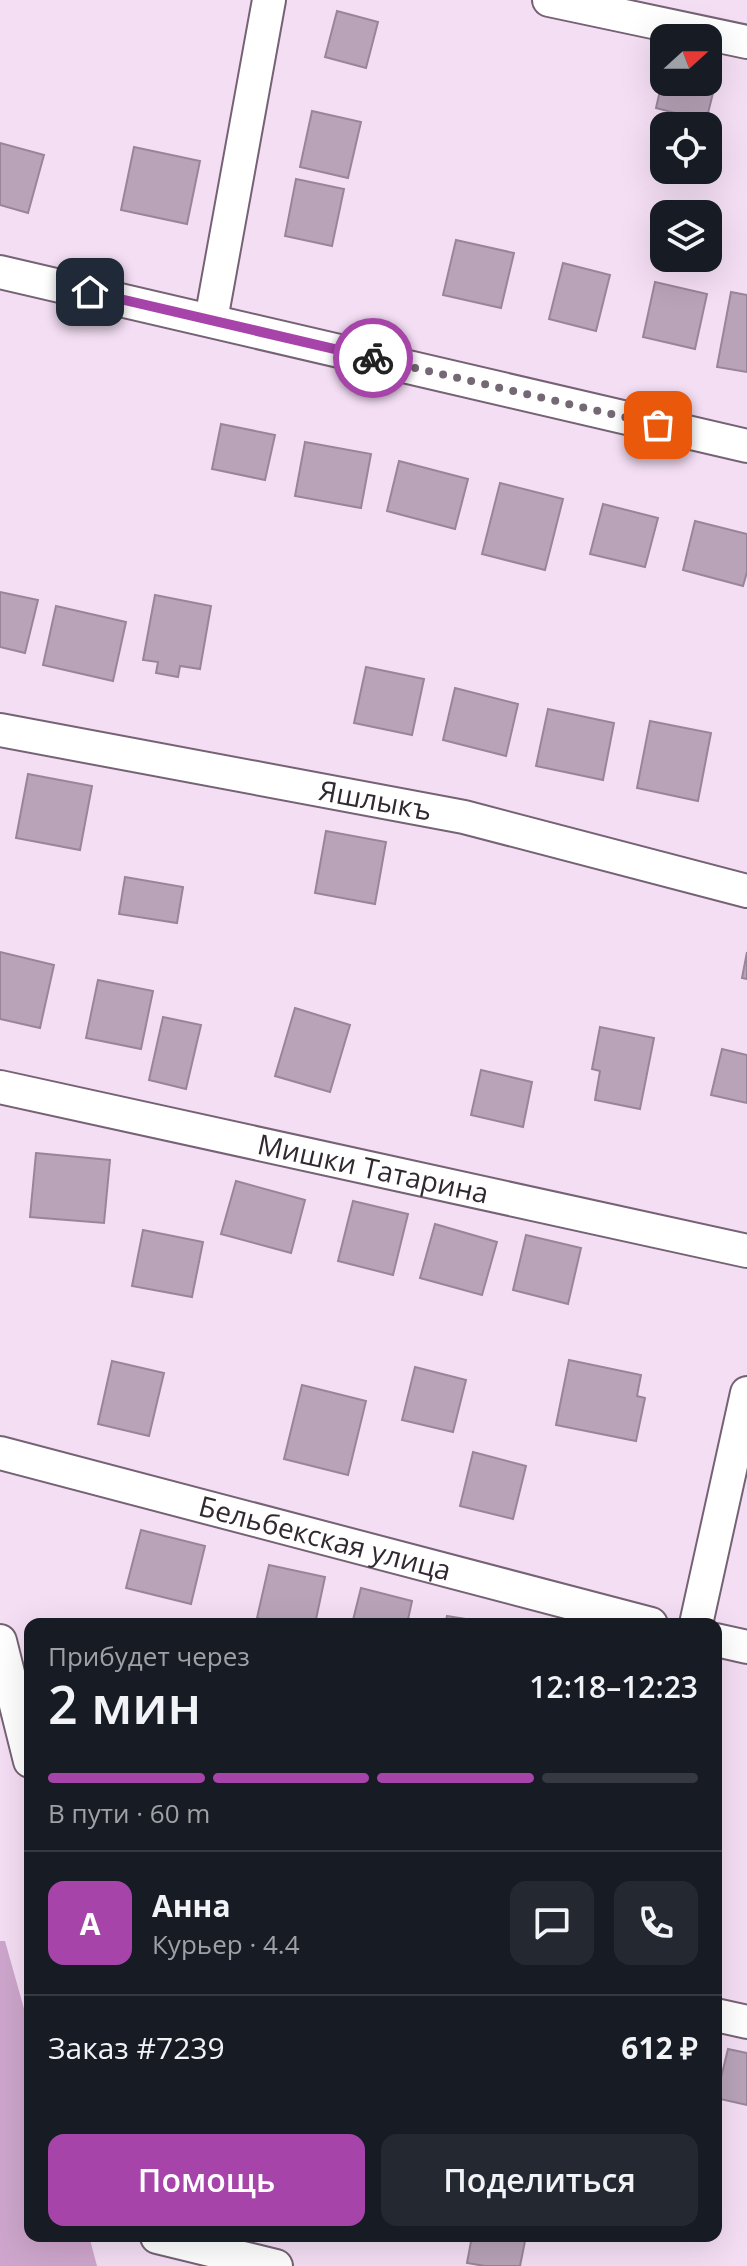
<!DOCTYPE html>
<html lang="ru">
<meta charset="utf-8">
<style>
:root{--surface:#171b24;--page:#242831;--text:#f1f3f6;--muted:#9ea1a6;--line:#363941;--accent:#a744aa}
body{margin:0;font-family:"Open Sans",sans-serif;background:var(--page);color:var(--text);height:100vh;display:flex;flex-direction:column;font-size:30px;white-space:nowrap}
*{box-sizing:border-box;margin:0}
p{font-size:26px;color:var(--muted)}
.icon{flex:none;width:44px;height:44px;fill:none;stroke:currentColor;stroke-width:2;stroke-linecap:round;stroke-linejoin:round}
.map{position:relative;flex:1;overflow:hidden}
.sheet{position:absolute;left:24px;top:1618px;width:698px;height:624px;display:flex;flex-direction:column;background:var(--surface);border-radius:16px;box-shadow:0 8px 32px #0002}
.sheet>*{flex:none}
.needle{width:52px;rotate:69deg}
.controls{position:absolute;left:650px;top:24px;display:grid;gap:16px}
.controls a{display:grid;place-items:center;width:72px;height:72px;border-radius:16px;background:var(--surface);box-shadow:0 8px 32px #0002;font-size:40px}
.pin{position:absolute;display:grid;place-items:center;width:68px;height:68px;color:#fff;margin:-34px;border-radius:16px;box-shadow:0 4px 12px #0006}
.courier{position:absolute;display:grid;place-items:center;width:80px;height:80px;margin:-40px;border:6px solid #a744aa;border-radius:50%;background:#fff;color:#222;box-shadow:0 2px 10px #0007}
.headline em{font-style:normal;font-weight:600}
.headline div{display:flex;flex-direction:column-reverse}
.headline{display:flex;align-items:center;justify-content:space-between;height:136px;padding:0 24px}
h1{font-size:52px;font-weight:600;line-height:60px}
.bar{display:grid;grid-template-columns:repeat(4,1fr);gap:12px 8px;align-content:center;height:96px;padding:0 24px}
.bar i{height:10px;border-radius:6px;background:var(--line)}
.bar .current{background:var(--accent)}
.bar p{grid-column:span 4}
.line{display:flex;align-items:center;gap:20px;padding:0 24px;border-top:2px solid var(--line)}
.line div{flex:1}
.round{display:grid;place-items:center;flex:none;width:84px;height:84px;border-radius:16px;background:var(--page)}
.button{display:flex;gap:16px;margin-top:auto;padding:16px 24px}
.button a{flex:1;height:92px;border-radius:16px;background:var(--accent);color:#fff;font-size:32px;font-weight:600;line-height:92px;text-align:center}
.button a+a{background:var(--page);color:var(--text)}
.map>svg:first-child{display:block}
.green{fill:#cea6cd}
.building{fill:#b8a3b8;stroke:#998599;stroke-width:2}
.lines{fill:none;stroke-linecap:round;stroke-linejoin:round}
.minor-casing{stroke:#756274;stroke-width:36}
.minor{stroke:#fff;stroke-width:32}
.done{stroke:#756875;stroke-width:8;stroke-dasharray:0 14.4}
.route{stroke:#a744aa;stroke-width:10}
.labels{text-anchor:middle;stroke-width:8;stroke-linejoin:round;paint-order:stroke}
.street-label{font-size:28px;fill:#312830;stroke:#fff}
</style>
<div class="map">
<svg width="747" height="2266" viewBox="0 0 747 2266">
<rect width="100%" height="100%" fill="#f4def4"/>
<path class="green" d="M0,1941h5l25,89v206h59l8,30h-97z"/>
<g class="building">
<path d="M337,11l41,11 -12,46 -41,-11z"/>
<path d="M664,73v9h44v-3l8,2 -10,40 -50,-13z"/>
<path d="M312,111l49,11 -13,56 -48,-11z"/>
<path d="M0,143l44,12 -16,58 -28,-8z"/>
<path d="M134,147l66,14 -13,63 -66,-14z"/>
<path d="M296,179l48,10 -12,57 -47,-10z"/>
<path d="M456,240l58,13 -13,55 -58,-13z"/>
<path d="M563,263l47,12 -14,56 -47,-12z"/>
<path d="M655,282l52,12 -12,55 -52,-12z"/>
<path d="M731,292l16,3v77l-30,-5z"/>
<path d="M221,424l54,11 -10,45 -53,-11z"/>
<path d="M305,442l66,12 -10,54 -66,-12z"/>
<path d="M399,461l69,18 -13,50 -68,-18z"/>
<path d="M500,483l63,16 -18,71 -63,-16z"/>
<path d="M603,504l55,14 -13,49 -55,-13z"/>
<path d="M695,521l52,13v38l-4,14 -60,-16z"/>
<path d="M0,592l38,8 -13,53 -25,-6z"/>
<path d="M155,595l56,11 -11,63 -20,-3 -2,11 -22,-4 2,-11 -15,-2z"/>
<path d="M56,606l70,16 -13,59 -70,-16z"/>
<path d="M366,667l58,12 -12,56 -58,-12z"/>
<path d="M455,688l63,16 -12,52 -63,-16z"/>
<path d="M548,709l66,14 -11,57 -67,-14z"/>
<path d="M650,721l61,12 -13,68 -61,-13z"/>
<path d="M28,774l64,12 -12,64 -64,-12z"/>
<path d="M326,831l60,11 -11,62 -60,-11z"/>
<path d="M125,877l58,10 -6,36 -58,-9z"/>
<path d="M0,952l54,13 -14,63 -40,-9z"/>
<path d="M747,952v27l-5,-1z"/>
<path d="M98,980l55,11 -12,58 -55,-11z"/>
<path d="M295,1008l55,17 -20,67 -55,-16z"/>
<path d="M163,1017l38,8 -15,64 -37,-9z"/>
<path d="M600,1027l54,11 -14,71 -45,-9 5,-29 -8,-2z"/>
<path d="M722,1049l25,6v48l-36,-8z"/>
<path d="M481,1070l51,12 -9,45 -52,-12z"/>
<path d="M36,1153l74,7 -6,63 -74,-6z"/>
<path d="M236,1181l69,19 -14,53 -70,-19z"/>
<path d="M353,1201l55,13 -15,61 -55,-14z"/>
<path d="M435,1224l62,18 -15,53 -62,-17z"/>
<path d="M143,1230l60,12 -11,55 -60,-11z"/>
<path d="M526,1235l55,13 -13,56 -55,-14z"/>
<path d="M569,1360l72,15 -4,21 8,2 -9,43 -80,-16z"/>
<path d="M112,1361l52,12 -15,63 -51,-12z"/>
<path d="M415,1367l51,13 -13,52 -51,-12z"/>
<path d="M302,1385l64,16 -18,74 -64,-16z"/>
<path d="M473,1452l53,14 -13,53 -53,-13z"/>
<path d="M141,1530l64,16 -14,58 -65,-16z"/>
<path d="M269,1565l56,12 -10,47h-34l-24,-6z"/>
<path d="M361,1588l51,13 -5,23h-55z"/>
<path d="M447,1616l50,8h-52z"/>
<path d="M728,2049l19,4v52l-31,-7z"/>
<path d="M472,2236h54l-6,30h-35l-18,-3z"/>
</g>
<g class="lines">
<g class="minor-casing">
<g id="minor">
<path d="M549,0l198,42"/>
<path d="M0,272l747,174"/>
<path d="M211,320l58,-320"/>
<path id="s1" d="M0,730l464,87 283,74"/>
<path id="s2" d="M0,1087l747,164"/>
<path id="s3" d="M0,1453l651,171"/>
<path d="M696,1624l51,-231"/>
<path d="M716,1640l31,7"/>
<path d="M0,1641l30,120"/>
<path d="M716,2015l31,7"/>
<path d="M157,2237l119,29"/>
</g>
</g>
<use href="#minor" class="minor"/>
</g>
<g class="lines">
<path class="done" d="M373,358l285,67"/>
<path class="route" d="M90,292l283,66"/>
</g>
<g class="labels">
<g class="street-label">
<text dy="10" stroke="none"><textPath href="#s1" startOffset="382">Яшлыкъ</textPath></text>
<text dy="10" stroke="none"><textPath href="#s2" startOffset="382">Мишки Татарина</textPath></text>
<text dy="10" stroke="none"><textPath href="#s3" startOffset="336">Бельбекская улица</textPath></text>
</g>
</g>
</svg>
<div class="controls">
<a><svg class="needle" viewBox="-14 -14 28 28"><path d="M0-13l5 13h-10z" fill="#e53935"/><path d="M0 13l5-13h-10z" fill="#9ea1a6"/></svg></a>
<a><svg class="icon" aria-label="locate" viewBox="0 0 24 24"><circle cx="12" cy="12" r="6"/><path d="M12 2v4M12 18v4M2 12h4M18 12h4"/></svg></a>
<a><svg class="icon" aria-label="layers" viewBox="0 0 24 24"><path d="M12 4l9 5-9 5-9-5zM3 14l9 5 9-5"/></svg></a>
</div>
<div class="pin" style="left:658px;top:425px;background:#ea580c"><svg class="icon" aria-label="bag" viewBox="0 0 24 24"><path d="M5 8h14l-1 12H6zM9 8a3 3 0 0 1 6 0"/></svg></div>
<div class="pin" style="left:90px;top:292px;background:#1f2937"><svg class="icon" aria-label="home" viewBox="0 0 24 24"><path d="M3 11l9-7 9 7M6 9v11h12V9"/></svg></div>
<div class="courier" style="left:373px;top:358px"><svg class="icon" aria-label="bike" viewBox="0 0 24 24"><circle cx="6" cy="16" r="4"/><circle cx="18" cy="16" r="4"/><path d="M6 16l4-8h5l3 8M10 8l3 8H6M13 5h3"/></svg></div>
<section class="sheet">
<div class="headline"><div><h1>2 мин</h1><p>Прибудет через</p></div><em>12:18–12:23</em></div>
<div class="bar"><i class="current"></i><i class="current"></i><i class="current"></i><i></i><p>В пути · 60 m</p></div>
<div class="line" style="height:144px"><b class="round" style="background:var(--accent);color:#fff">А</b><div><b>Анна</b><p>Курьер · 4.4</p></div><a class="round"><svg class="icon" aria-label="chat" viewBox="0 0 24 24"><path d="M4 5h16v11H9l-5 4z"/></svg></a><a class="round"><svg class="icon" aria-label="phone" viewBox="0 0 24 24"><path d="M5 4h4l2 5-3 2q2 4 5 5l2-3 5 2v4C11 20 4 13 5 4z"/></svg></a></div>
<div class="line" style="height:104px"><div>Заказ #7239</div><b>612 ₽</b></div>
<div class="button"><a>Помощь</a><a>Поделиться</a></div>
</section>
</div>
